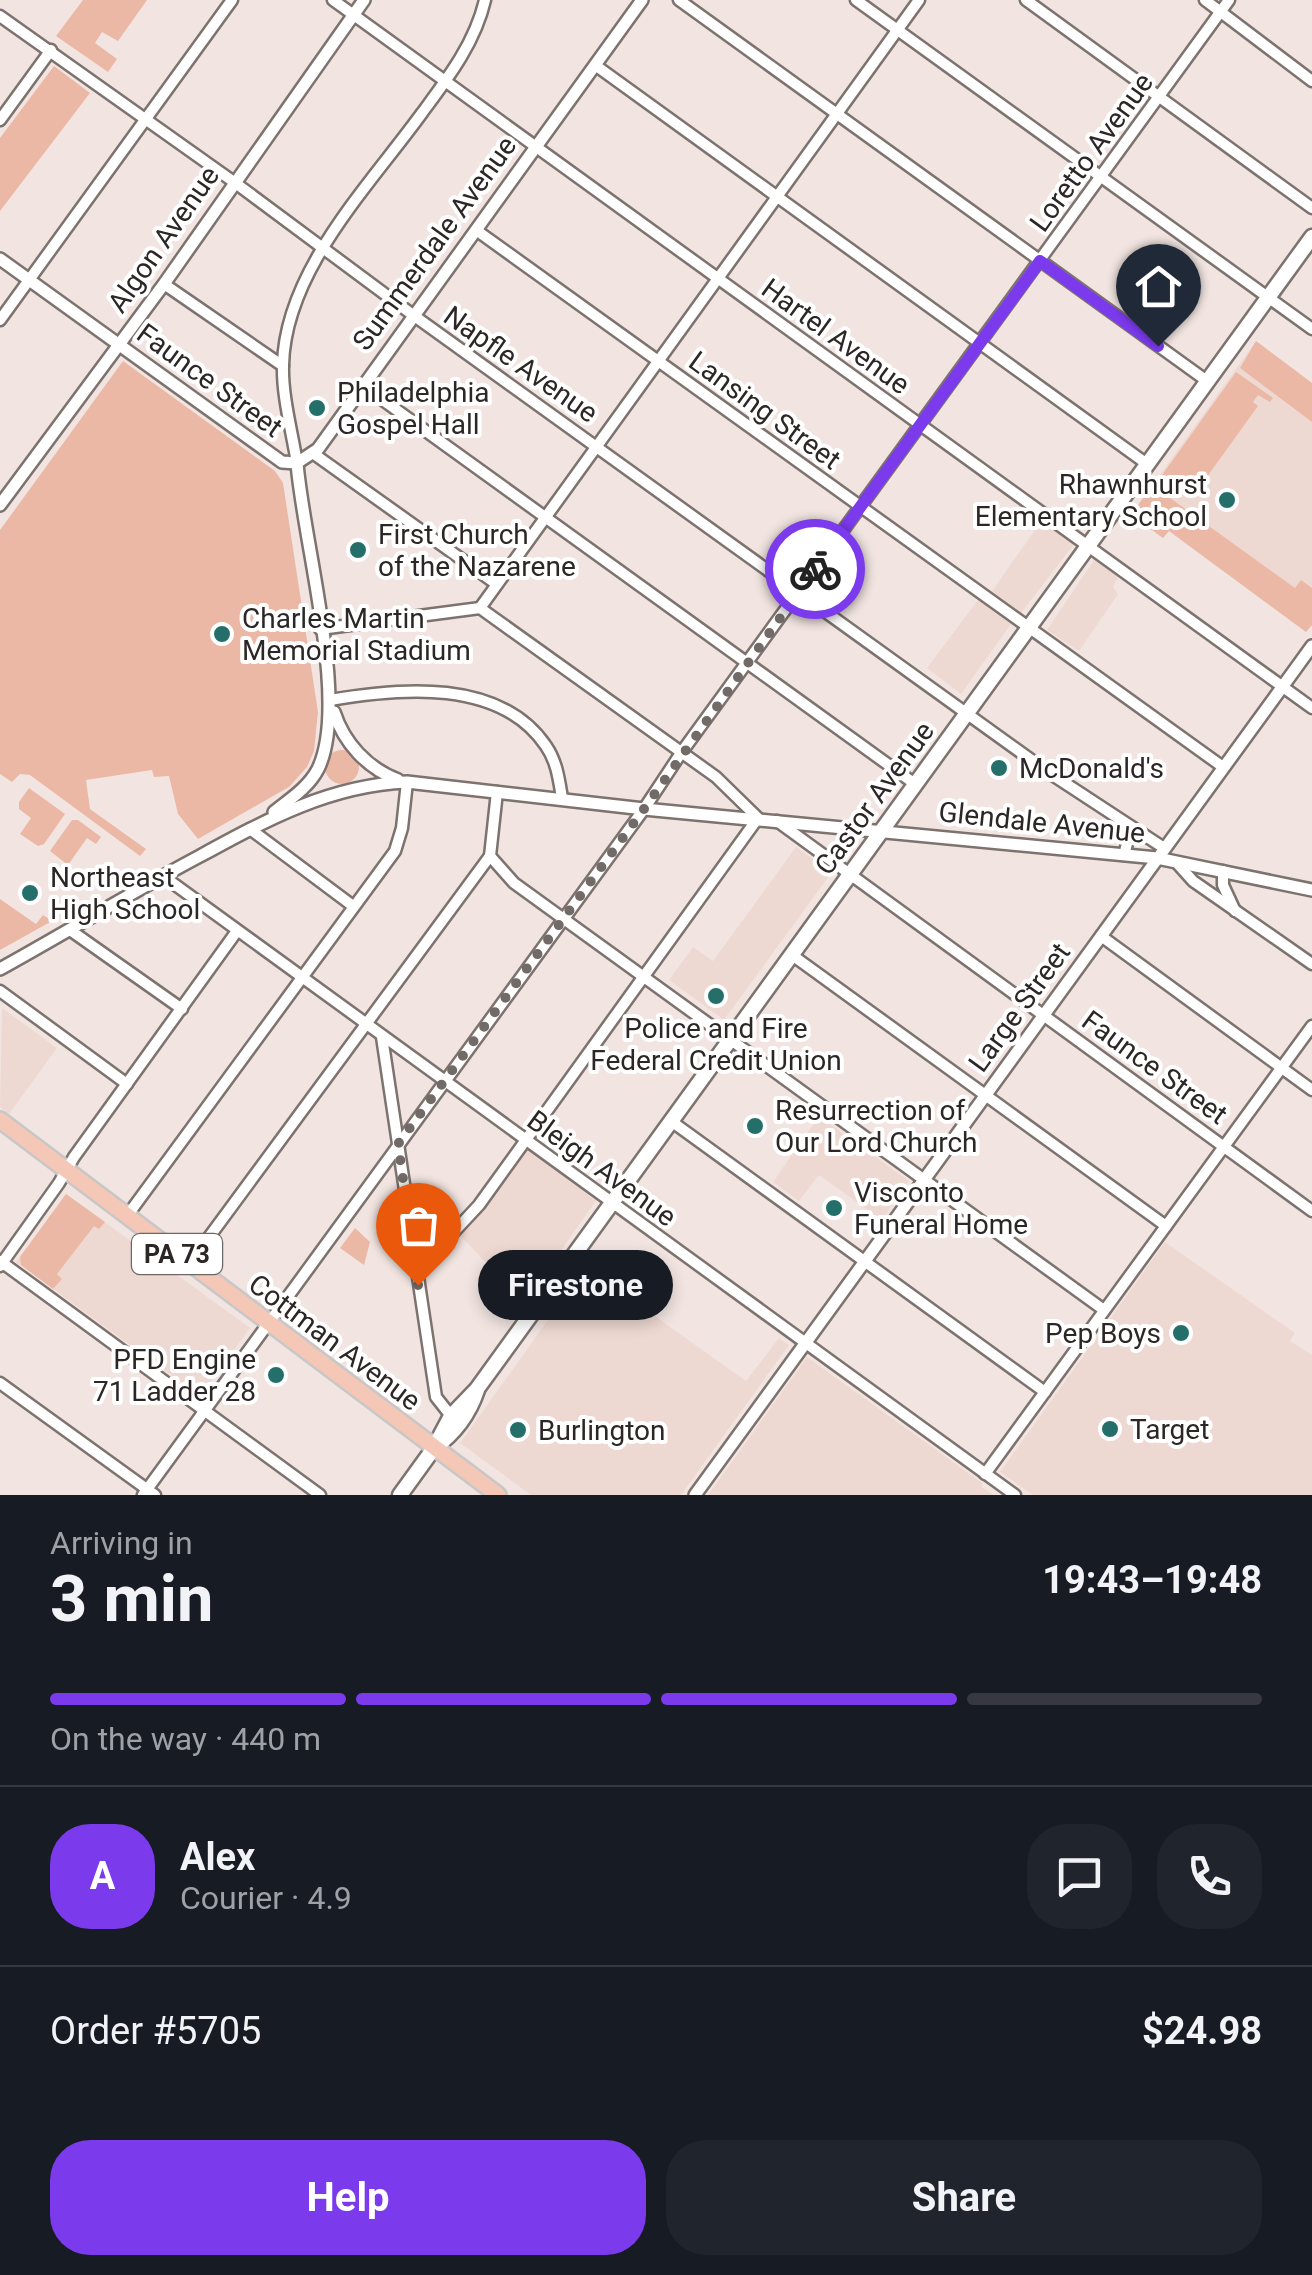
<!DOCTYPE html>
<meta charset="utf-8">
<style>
:root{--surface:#171b24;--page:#20242c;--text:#f1f3f6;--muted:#9ea1a6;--line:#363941;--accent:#7c3aed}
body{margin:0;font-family:Roboto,sans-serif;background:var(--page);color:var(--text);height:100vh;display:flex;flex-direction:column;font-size:38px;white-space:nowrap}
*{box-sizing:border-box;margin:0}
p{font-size:32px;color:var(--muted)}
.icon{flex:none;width:55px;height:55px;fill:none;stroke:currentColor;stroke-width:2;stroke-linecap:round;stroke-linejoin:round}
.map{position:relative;height:1495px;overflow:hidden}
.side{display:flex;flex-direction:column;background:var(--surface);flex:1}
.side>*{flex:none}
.pin{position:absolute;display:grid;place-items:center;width:85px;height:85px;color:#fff;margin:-102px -42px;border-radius:50% 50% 50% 0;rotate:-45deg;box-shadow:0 0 10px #0007}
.pin .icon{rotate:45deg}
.courier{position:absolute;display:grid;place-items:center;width:100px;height:100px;margin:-50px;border:8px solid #7c3aed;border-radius:50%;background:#fff;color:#222;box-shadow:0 2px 12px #0007}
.bubble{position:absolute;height:70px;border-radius:35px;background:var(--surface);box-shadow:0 5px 15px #0003;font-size:32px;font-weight:700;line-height:70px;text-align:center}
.overview em{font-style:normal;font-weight:700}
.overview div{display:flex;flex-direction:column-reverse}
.overview{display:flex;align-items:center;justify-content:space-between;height:170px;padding:0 50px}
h1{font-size:65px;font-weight:700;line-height:75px}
.bar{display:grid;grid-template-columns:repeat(4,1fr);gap:15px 10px;align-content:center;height:120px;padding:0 50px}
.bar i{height:12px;border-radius:8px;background:var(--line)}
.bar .on{background:var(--accent)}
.bar p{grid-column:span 4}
.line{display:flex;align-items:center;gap:25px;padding:0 50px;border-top:2px solid var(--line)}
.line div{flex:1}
.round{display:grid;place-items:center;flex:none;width:105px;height:105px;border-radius:40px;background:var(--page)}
.button{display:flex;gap:20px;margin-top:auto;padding:20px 50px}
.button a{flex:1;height:115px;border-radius:40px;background:var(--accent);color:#fff;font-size:40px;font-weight:700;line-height:115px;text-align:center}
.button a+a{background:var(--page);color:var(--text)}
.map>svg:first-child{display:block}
.built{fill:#eed9d2}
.green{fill:#ecb8a6}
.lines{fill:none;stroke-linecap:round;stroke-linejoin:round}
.minor-casing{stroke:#7c726e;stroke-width:15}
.tertiary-casing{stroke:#7c726e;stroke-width:16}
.secondary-casing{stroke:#7c726e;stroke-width:19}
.primary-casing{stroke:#c8c7c7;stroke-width:20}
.minor{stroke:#fff;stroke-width:10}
.tertiary{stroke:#fff;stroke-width:11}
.secondary{stroke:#fff;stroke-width:14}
.primary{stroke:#f4c7b7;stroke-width:15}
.done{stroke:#716a67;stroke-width:10;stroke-dasharray:0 18}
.route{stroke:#7c3aed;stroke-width:12}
.poi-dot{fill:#256f6b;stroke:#fff;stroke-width:4}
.labels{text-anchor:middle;stroke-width:8;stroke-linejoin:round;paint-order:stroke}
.shield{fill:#fff;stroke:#6b6867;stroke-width:2.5}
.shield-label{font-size:25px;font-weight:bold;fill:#2c2726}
.street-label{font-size:28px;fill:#2c2726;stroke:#fff}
.poi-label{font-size:28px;fill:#2c2726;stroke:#fff;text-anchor:start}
</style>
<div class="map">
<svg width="1312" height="1495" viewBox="0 0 1312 1495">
<rect width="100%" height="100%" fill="#f2e5e1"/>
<g class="built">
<path d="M1256,341l56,42v242l-6,7 -137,-101 -6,7 -32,-23z"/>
<path d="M1042,520l33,23 -54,70 -29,-22z"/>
<path d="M1094,560l24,17 -5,10 5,7 -39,57 -32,-21z"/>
<path d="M978,600l33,24 -50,70 -34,-26z"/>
<path d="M796,847l36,25 -108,148 -55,-40 24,-33 20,14z"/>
<path d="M2,1008l55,40 -48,66 -9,-7z"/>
<path d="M819,1116l90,65 -27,39 -63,-45 -20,26 -26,-19z"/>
<path d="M526,1147l70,54 -67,94 -42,-31 -28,-30z"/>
<path d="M66,1194l184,134 -50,68 -184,-134z"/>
<path d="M1165,1242l130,91 -5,8 22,14v140h-279l-33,-23z"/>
<path d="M586,1267l160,114 33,-43 10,7 -108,150h-150l-71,-52z"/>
<path d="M807,1357l175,126v4l11,8h-285z"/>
</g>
<g class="green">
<path d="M83,0h64l-29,41 -16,-9 -7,11 22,16 -9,13 -52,-36z"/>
<path d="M54,66l36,27 -90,118v-73z"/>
<path d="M1256,341l56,42v39l-72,-54z"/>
<path d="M123,361l152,110 8,12 35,229 -4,39 -7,16 -18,20 -91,52 -20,-25 -9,-38 -15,1 -2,-7 -66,10 4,29 56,40 -6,7 -110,-81 -10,-1 -8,8 -12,-8v-244z"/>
<path d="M1236,372l37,26 -3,4 -12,-7 -5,7 5,4 -62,86 -7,-5 -9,12 -23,-17z"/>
<path d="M1152,485l143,103 6,-8 11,8v37l-6,7 -137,-101 -6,7 -32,-23z"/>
<circle cx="342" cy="767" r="17"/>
<path d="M29,788l36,26 -21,30 -6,2 -18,-12 11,-16 -12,-9v-7z"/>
<path d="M72,820h6l23,17 -5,7 -9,-6 -19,27 -18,-14z"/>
<path d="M0,899l36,25 7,-9 9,6 -52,29z"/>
<path d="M66,1194l39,28 -6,7 -5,-3 -37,48 5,5 -9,10 -32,-24 -1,-8z"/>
<path d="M355,1228l15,14 -6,23 -24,-17z"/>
</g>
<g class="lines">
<g class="minor-casing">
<g id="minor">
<path d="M333,0l979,708"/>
<path d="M679,0l528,381"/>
<path d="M856,0l456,329"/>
<path d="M1026,0l286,208"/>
<path d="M1205,0l107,81"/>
<path d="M0,16l234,166 179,133 635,457 116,76"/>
<path d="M595,65l552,399"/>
<path d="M0,120l51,-70"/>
<path d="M476,230l747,537"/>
<path d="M164,284l119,82"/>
<path d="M0,320l232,-320"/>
<path d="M362,385l553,399"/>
<path d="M314,454l181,129"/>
<path d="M297,463c-5,-31 -15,-67 -14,-98 2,-94 86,-179 139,-252 26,-35 53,-70 63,-113"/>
<path d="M480,608l439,-608"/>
<path d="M320,629l160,-21"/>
<path d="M330,700c69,-12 170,-22 216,46 11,16 13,34 16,52"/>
<path d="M497,792l-7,64 24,27 590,427"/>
<path d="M777,821l535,390"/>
<path d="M1119,823l9,17 -4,15"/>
<path d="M250,829l103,77"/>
<path d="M1176,862l17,19 119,83"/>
<path d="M1223,871v14l12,26"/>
<path d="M163,876l852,619"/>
<path d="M70,930l112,79"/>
<path d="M1101,936l211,154"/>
<path d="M792,955l374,271"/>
<path d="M0,991l127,93"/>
<path d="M382,1037l54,360 15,19"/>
<path d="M671,1121l374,271"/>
<path d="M127,1216l268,-365 7,-23 5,-46"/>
<path d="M412,1244l40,-10 27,-29 279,-387 -42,-41 -236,-169"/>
<path d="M0,1261l320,234"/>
<path d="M190,1263l300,-407"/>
<path d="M0,1266l59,-83 15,-26 163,-226"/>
<path d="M0,1383l155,112"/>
<path d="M985,1474l327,-448"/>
<path d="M143,1495l501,-686 37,-56 548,-753"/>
</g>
</g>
<g class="tertiary-casing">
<g id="tertiary">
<path d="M0,259l282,203 15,1"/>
<path d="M297,463l21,-14 324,-449"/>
<path d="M0,505l164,-221 200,-284"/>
<path d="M334,712c10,31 33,56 64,68"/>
<path d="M274,812c16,-13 34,-24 44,-43 32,-66 -15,-227 -21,-306"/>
<path d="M0,969c67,-37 132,-77 200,-113 66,-36 130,-71 207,-74l237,27 513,49 155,32"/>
<path d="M695,1495l617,-849"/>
</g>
</g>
<g class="secondary-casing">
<g id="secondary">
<path d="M434,1448c21,-15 35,-34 43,-58"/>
<path d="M400,1495l34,-47 17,-32 26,-27 835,-1152"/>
</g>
</g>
<g class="primary-casing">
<path id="primary" d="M0,1120l498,375"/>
</g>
<use href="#minor" class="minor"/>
<use href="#tertiary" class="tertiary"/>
<use href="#secondary" class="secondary"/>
<use href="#primary" class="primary"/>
</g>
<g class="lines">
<path class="done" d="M418,1285l-20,-141 246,-335 171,-240"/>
<path class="route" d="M815,569l225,-308 118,85"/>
</g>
<g class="poi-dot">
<circle cx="317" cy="408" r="10"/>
<circle cx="1227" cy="500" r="10"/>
<circle cx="358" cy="550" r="10"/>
<circle cx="222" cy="634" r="10"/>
<circle cx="999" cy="768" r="10"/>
<circle cx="30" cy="893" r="10"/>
<circle cx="716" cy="996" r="10"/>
<circle cx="755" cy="1126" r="10"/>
<circle cx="834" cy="1208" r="10"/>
<circle cx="1181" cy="1333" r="10"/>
<circle cx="276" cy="1375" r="10"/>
<circle cx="1110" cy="1429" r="10"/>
<circle cx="518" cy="1430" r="10"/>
</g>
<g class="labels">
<rect class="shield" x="132" y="1234" width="90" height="40" rx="8"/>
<g class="shield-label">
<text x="177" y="1263">PA 73</text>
</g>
<g class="street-label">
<text transform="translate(1091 152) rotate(-54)" y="10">Loretto Avenue</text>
<text transform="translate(163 239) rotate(-55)" y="10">Algon Avenue</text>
<text transform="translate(434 243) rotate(-54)" y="10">Summerdale Avenue</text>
<text transform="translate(836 336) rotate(36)" y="10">Hartel Avenue</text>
<text transform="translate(521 364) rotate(35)" y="10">Napfle Avenue</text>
<text transform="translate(210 380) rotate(36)" y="10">Faunce Street</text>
<text transform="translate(765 410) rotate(36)" y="10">Lansing Street</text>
<text transform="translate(874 798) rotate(-54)" y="10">Castor Avenue</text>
<text transform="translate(1042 822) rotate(6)" y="10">Glendale Avenue</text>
<text transform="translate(1019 1007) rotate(-54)" y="10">Large Street</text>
<text transform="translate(1155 1067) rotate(36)" y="10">Faunce Street</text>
<text transform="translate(602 1168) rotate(36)" y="10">Bleigh Avenue</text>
<text transform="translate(335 1342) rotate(37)" y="10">Cottman Avenue</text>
</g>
<g class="poi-label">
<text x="337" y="402">Philadelphia<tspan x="337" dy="32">Gospel Hall</tspan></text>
<text x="1207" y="494" text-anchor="end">Rhawnhurst<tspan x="1207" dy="32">Elementary School</tspan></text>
<text x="378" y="544">First Church<tspan x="378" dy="32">of the Nazarene</tspan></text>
<text x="242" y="628">Charles Martin<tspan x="242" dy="32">Memorial Stadium</tspan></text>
<text x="1019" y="778">McDonald's</text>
<text x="50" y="887">Northeast<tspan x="50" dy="32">High School</tspan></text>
<text x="716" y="1038" text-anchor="middle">Police and Fire<tspan x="716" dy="32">Federal Credit Union</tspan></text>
<text x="775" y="1120">Resurrection of<tspan x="775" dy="32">Our Lord Church</tspan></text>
<text x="854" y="1202">Visconto<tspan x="854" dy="32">Funeral Home</tspan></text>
<text x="1161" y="1343" text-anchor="end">Pep Boys</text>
<text x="256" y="1369" text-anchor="end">PFD Engine<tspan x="256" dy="32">71 Ladder 28</tspan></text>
<text x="1130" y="1439">Target</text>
<text x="538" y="1440">Burlington</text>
</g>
</g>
</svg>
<div class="pin" style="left:418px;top:1285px;background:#ea580c"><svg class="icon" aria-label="bag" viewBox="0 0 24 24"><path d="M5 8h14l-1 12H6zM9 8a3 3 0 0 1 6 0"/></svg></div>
<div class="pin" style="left:1158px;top:346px;background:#1f2937"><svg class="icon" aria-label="home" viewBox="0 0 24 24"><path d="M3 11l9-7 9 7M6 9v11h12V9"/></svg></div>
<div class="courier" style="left:815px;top:569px"><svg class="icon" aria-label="bike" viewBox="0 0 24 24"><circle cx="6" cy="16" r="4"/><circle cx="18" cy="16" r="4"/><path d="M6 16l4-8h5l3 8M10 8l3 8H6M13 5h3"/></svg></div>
<div class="bubble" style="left:478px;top:1250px;width:195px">Firestone</div>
</div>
<section class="side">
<div class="overview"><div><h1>3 min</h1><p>Arriving in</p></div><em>19:43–19:48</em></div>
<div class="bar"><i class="on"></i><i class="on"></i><i class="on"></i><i></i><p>On the way · 440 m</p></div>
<div class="line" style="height:180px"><b class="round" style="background:var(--accent);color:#fff">A</b><div><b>Alex</b><p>Courier · 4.9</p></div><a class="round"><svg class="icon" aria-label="chat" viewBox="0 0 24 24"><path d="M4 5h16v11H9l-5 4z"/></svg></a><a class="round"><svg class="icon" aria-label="phone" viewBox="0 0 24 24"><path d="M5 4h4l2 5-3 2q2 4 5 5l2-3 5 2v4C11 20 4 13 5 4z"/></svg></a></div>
<div class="line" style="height:130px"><div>Order #5705</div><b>$24.98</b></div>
<div class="button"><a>Help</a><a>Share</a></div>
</section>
